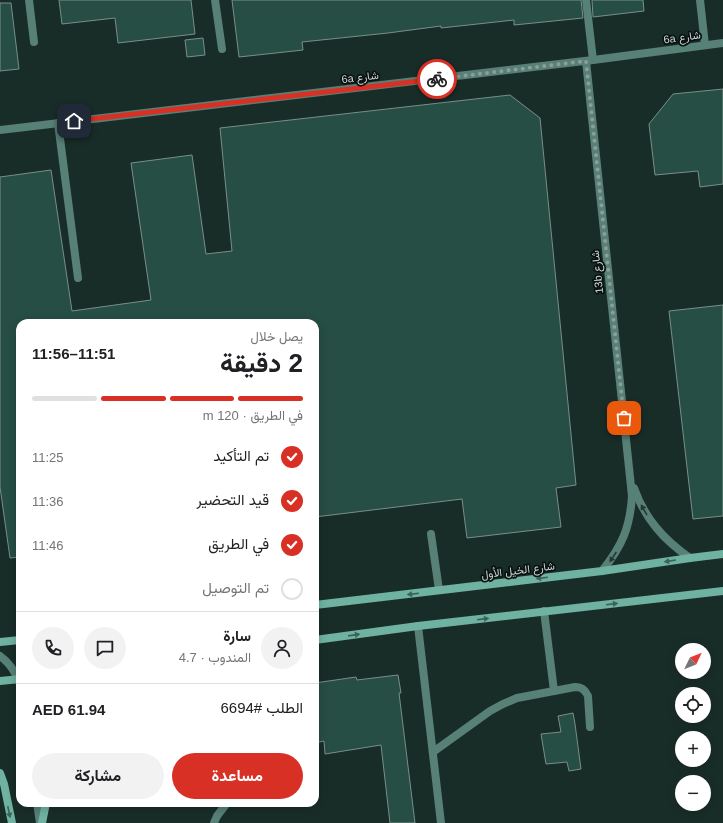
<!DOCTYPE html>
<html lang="ar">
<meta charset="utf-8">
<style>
:root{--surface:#fff;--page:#f2f2f2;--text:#202124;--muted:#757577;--line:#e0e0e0;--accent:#d93025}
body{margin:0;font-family:Helvetica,Vazirmatn,sans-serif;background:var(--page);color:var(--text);direction:rtl;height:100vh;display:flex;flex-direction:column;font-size:15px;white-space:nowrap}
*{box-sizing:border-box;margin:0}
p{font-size:13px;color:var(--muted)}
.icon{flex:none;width:22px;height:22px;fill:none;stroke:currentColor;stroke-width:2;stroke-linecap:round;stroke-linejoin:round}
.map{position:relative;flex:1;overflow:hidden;direction:ltr}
.drawer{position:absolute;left:16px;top:319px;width:303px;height:488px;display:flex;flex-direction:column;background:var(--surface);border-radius:12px;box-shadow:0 2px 10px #0003;direction:rtl}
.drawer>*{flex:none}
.needle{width:26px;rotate:47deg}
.fabs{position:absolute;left:675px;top:643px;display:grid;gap:8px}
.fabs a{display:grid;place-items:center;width:36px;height:36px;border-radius:50%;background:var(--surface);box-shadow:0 2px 10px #0003;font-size:20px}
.pin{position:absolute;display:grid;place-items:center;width:34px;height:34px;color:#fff;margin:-17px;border-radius:8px;box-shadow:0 2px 6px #0006}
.courier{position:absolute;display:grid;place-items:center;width:40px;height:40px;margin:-20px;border:3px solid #d93025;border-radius:50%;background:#fff;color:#222;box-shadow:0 1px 5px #0007}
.overview em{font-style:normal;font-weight:700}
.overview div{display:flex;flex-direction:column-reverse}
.overview{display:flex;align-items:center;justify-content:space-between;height:68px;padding:0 16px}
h1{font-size:26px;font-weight:700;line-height:30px}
.bar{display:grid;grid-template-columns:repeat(4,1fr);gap:6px 4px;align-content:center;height:48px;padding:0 16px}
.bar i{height:5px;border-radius:3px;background:var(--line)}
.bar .current{background:var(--accent)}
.bar p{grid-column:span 4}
.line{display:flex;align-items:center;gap:10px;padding:0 16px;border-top:1px solid var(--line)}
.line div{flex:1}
.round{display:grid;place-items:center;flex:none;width:42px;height:42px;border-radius:21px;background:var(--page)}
ol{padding:0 16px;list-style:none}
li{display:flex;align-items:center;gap:12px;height:44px}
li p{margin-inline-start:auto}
li .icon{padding:4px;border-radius:50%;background:var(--accent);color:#fff;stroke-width:4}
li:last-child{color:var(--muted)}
li i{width:22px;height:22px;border:2px solid var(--line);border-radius:50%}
.primary-button{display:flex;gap:8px;margin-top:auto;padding:8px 16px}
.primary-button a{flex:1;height:46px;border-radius:24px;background:var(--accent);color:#fff;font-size:16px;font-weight:700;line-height:46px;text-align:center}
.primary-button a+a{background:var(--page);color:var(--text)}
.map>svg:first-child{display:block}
.building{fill:#264e45;stroke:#798f89}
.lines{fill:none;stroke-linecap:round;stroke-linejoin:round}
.lane{stroke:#578076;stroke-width:8}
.secondary{stroke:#6fb2a2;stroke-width:8}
.oneway{fill:#253934}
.oneway2{fill:#3c625a}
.done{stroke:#8f9d9a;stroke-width:4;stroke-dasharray:0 7.2}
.route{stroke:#d93025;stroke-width:5}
.labels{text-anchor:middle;stroke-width:3.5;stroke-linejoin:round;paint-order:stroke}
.street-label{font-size:11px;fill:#cedad7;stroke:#0a1311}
</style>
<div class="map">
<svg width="723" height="823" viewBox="0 0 723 823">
<rect width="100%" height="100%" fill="#192d28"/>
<g class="building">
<path d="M59,0h132l4,34 -77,9 -3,-25 -53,6z"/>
<path d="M232,0h349l2,18 -69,7v-5l-73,8v-2l-53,7 -86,9 1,8 -64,7z"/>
<path d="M592,0h51l1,11 -51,6z"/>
<path d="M0,3h11l8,66 -19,2z"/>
<path d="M203,38l2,17 -18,2 -2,-17z"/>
<path d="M723,89v95l-23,3 -2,-16 -43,4 -6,-51 24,-30z"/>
<path d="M510,95l30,23 36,367 -20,3 5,39 -94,11 -5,-39 -147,18v-194h-295v234l-10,1 -10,-71v-310l51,-7 21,141 79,-11 -20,-137 61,-8 14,99 26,-3 -12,-123z"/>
<path d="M723,305v211l-30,3 -24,-208z"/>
<path d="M398,675l3,18h-2l16,130h-25l-9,-78 -56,9 -1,-13 -9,2v-60l41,-6 1,3z"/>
<path d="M573,713l2,11 6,45 -12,2 -2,-9 -21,2 -5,-30 20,-2 -3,-16z"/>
</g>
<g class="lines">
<g class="lane">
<path d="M29,0l5,42"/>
<path d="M215,0l7,49"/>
<path d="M586,0l7,60"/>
<path d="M700,0l5,45"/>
<path d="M586,61l46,435c-2,32 -10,50 -30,75"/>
<path d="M58,123l20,155"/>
<path d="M0,130l593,-70 130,-17"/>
<path d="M634,488c11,31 30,52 56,70"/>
<path d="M431,534l8,56"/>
<path d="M544,611l10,80"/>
<path d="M418,626l23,197"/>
<path d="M0,656c10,7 16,17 20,28"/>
<path d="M433,752l57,-41 13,-7 14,-6 58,-11c7,0 10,3 13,9l2,31"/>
<path d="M37,803l3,20"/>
<path d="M214,823l3,-7 10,-13"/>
</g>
<g class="secondary">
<path d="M315,605l287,-34 88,-13 33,-4"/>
<path d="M315,640l103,-14 305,-35"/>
<path d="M0,642l20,-2"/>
<path d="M0,681l20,-2"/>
<path d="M0,773l4,11 8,39"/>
<path d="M42,823l4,-20"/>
</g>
</g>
<defs><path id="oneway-solid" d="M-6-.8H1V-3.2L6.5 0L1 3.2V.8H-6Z"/></defs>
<g class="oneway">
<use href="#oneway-solid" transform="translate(644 510) rotate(-120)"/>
<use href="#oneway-solid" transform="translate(613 557) rotate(124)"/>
</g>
<g class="oneway2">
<use href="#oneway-solid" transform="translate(670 561) rotate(171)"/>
<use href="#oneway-solid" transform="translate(542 578) rotate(173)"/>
<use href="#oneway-solid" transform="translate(413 594) rotate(173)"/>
<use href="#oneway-solid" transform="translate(612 604) rotate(-7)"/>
<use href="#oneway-solid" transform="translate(483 619) rotate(-7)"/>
<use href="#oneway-solid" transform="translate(354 635) rotate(-8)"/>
<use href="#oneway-solid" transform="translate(9 812) rotate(78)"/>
</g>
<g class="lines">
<path class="done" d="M437,79l149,-18 38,357"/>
<path class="route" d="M74,121l363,-42"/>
</g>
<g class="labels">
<g class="street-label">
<text transform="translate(682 37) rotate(-8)" y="4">6a شارع</text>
<text transform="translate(360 77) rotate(-7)" y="4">6a شارع</text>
<text transform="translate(597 272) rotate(-96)" y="4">13b شارع</text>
<text transform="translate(518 570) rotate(-7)" y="4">شارع الخيل الأول</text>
</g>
</g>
</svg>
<div class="fabs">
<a><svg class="needle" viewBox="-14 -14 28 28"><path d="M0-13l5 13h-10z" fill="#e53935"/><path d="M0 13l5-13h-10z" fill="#757577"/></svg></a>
<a><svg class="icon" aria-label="locate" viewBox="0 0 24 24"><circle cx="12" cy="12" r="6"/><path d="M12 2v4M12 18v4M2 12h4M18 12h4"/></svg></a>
<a>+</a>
<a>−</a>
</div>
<div class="pin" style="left:624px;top:418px;background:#ea580c"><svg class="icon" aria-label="bag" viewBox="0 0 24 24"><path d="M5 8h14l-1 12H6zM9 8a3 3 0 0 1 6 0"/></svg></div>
<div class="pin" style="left:74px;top:121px;background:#1f2937"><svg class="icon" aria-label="home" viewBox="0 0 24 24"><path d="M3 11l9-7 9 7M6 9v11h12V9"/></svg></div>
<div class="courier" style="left:437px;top:79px"><svg class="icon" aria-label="bike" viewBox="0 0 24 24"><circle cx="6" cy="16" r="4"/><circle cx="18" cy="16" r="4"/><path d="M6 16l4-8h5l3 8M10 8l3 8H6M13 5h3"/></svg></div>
<section class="drawer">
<div class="overview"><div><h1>2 دقيقة</h1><p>يصل خلال</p></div><em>11:51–11:56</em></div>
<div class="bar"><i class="current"></i><i class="current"></i><i class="current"></i><i></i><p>في الطريق · 120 m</p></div>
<ol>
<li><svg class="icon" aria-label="check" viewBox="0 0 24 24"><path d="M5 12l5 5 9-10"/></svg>تم التأكيد<p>11:25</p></li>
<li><svg class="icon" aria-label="check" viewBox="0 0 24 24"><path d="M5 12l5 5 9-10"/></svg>قيد التحضير<p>11:36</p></li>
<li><svg class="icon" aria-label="check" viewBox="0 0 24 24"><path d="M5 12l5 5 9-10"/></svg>في الطريق<p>11:46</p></li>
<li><i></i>تم التوصيل</li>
</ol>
<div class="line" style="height:72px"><a class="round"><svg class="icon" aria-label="person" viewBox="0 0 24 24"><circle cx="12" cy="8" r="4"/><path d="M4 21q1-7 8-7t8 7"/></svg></a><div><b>سارة</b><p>المندوب · 4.7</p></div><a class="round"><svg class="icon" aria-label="chat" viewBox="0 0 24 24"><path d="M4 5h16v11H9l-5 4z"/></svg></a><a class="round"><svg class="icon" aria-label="phone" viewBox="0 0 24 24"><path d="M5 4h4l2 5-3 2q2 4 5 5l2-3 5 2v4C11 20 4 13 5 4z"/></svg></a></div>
<div class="line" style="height:52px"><div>الطلب #6694</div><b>AED 61.94</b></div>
<div class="primary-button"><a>مساعدة</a><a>مشاركة</a></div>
</section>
</div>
